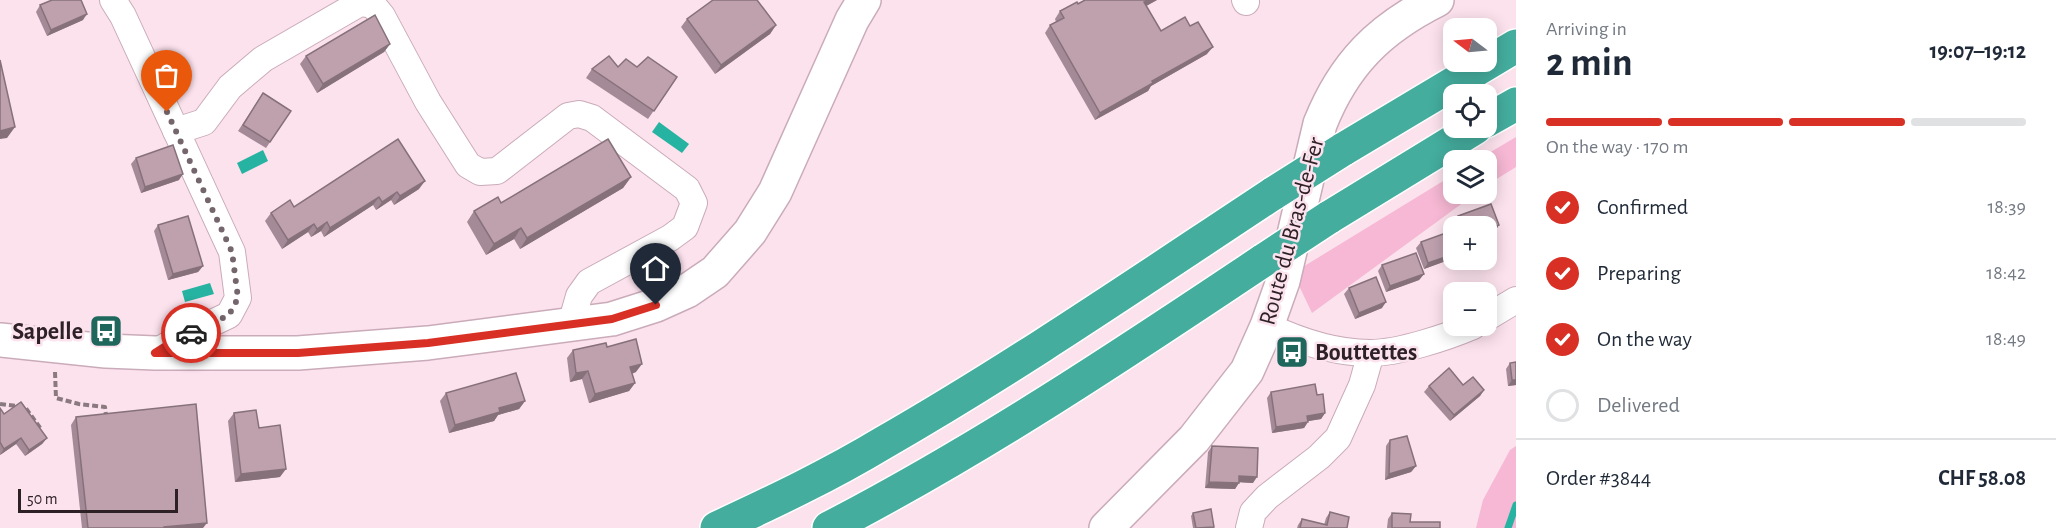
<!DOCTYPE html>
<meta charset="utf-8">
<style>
:root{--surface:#fff;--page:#f6f6f7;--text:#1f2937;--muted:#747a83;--line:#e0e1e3;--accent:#d93025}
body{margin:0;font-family:"Alegreya Sans",sans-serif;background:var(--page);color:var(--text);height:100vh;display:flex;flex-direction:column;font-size:22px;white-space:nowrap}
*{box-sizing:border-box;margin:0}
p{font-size:20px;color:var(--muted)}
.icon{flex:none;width:33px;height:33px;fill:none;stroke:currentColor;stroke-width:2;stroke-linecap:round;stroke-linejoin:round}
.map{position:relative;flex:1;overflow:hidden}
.side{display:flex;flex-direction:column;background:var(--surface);width:540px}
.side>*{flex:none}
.needle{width:39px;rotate:286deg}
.buttons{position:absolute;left:1443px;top:18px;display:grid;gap:12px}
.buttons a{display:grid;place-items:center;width:54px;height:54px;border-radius:12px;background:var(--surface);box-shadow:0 3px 15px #0003;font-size:30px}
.scale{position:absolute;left:18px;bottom:15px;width:160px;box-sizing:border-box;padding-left:6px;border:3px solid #2d2126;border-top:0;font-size:16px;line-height:21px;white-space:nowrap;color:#2d2126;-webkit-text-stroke:4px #fce2ed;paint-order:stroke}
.pin{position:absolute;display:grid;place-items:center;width:51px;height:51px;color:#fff;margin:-62px -26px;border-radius:50% 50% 50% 0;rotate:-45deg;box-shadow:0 0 6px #0007}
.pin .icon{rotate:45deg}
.courier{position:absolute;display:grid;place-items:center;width:60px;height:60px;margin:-30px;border:4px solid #d93025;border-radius:50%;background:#fff;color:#222;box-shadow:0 2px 8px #0007}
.headline em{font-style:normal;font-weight:700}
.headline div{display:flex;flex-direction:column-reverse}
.headline{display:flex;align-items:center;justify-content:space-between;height:102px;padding:0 30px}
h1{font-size:39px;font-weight:700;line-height:45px}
.bar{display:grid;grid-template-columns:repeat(4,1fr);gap:9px 6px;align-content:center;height:72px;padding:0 30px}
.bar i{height:8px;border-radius:4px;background:var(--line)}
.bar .selected{background:var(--accent)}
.bar p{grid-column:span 4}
.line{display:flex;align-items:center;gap:15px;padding:0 30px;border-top:2px solid var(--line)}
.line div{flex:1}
ol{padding:0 30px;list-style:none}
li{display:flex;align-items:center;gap:18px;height:66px}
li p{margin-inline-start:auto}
li .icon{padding:6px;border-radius:50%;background:var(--accent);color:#fff;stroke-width:4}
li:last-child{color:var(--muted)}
li i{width:33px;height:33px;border:3px solid var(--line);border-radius:50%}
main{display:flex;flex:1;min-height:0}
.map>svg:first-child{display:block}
.green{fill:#f6b8d4}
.water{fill:#26b3a1}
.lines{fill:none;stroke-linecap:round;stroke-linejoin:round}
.stream{stroke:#26b3a1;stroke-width:7}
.street-casing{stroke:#caabb9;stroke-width:28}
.secondary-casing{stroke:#caabb9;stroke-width:36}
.highway-casing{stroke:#fff;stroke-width:36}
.path{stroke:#8b7980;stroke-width:4;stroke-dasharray:6 3;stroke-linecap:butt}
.street{stroke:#fff;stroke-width:26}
.secondary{stroke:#fff;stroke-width:33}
.highway{stroke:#44ad9e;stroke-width:33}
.highway-bridge-casing{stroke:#fff;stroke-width:36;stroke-linecap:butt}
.highway-bridge{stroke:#44ad9e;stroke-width:33}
.wall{fill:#a48a96}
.shaded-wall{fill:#86717a}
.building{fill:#bfa1ae;stroke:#86717a;stroke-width:1.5}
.done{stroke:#75656c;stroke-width:6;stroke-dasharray:0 10.8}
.route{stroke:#d93025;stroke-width:8}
.labels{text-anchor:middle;stroke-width:5;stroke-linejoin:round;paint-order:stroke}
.street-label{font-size:24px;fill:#2d2126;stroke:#fce2ed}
.poi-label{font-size:24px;font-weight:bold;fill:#2d2126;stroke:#fce2ed;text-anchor:end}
</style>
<main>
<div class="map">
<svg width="1516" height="528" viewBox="0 0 1516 528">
<rect width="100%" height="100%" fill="#fce2ed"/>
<g class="green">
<path d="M1516,137v30l-29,18 -1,-25h-9z"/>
<path d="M1453,175l1,19h21l-163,119 -19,-40z"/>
<path d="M1516,446v82h-40l7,-28 27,-50z"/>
</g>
<g class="water">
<path d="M659,122l30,22 -7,9 -30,-21z"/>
<path d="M263,150l5,11 -26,13 -5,-11z"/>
<path d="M210,283l4,11 -29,8 -3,-11z"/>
</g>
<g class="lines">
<path class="stream" d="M1508,528l8,-23"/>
<g class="street-casing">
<g id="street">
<path d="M113,0l10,16 109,236 6,46 -9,17 -55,26 -19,12"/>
<path d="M1245,0l1,2"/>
<path d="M176,131l28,-9 26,-35 33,-28 97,-56 13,2 9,11 46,86 40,63 12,7 17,-1 71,-55 11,-2 13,4 95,71 7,14 -9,24 -15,11 -81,44 -10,14 -8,28"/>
<path d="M1486,318l30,-18"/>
<path d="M1267,326c32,15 67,27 103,27 29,0 77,-16 103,-27"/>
<path d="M1249,528l4,-16 14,-15 52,-40 19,-19 24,-53 9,-32"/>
</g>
</g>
<g class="secondary-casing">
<g id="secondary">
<path d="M0,340l106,11 49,2h143l130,-10 184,-24 44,-14 31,-14 28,-19 35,-40 25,-40 77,-172 12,-20"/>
<path d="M1106,528l88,-89 53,-68 20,-45 16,-45 37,-157c24,-60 59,-95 117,-124"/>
</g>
</g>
<g class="highway-casing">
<g id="highway">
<path d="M1486,121l30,-17"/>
<path d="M1342,150l174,-104"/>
<path d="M1328,218l147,-90"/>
<path d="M717,528c56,-26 113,-53 166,-85 134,-77 262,-165 391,-250"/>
<path d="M829,528c152,-79 293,-173 435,-268"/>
</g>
</g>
<g class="path">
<path d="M55,372l1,26 23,6 26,3 1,9"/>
<path d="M0,404l25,3 16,22"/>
</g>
<use href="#street" class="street"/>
<use href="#secondary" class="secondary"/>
<use href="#highway" class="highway"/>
<g class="highway-bridge-casing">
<g id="highway-bridge">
<path d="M1274,193l68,-43"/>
<path d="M1264,260l64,-42"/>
</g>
</g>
<use href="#highway-bridge" class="highway-bridge"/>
</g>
<g class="wall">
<path d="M1085,0h72l-11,6 15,25 46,23 -56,32 -3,5 -53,29 -50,-87 5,-8 6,-3 -1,-3 5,-8z"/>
<path d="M40,5l43,15 -36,16 -11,-24z"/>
<path d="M687,19l89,6 -6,9 -55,40 -34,-47z"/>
<path d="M390,44l-6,8 -67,41 -17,-29 6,-8z"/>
<path d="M618,67h19l40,10 -29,42 -62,-41 6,-9z"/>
<path d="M263,93l28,18 -25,37 -28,-17z"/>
<path d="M136,158l43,22 -38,13 -10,-29z"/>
<path d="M631,177l-8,11 -103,61 -6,-10 -28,16 -19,-33 7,-11 27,-8z"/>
<path d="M419,189l-25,16 -3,-5 -15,10 -3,-5 -49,32 -3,-6 -10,6 -3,-5 -26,17 -17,-28 6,-8 23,-6z"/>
<path d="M1491,204l8,21 -4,6 -9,3v-8h-31l-1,-4 4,-6z"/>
<path d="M158,225l45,41 -5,6 -30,8 -14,-49z"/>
<path d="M1454,230v28l-30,11 -8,-21 5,-6z"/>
<path d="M1382,265l42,9 -5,6 -33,12 -8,-21z"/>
<path d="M1349,288l33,20 -27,11 -11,-25z"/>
<path d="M607,347l29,25 -4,2 3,9 -6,8 -40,12 -7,-24 -12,3 -3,-24 6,-8z"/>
<path d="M1516,362v23l-8,1 -2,-17 4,-6z"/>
<path d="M1429,386l55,4 -4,6 -30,25 -26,-29z"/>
<path d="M1271,392l54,21 -4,6 -13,2 -4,7 -32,5 -5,-35z"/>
<path d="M446,393l79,8 -6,8 -21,6 -4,6 -45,12 -9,-32z"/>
<path d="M0,408l4,6 43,24 -5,6 -17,12 -9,-12 -16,11z"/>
<path d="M234,413l25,15 21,49 -45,5 -7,-61z"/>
<path d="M76,417l127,111h-121l-11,-103z"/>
<path d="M1390,440l26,26 -5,6 -26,8 1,-34z"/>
<path d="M1212,446l41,37 -14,-1 -4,7 -30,-1 3,-36z"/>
<path d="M1330,512l17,16h-50l1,-3 4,-6 22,6 2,-7z"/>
<path d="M1193,513l21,14v1h-21l-2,-12z"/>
<path d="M1392,513l18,9 30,6h-53l1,-9z"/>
</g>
<g class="shaded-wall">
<path d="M1149,0h8l-18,10 5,-8z"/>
<path d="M87,14l-4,6 -36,16 4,-6z"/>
<path d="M776,25l-6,9 -55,40 6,-9z"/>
<path d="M390,44l-6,8 -67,41 6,-9z"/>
<path d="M1213,47l-6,7 -56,32 -3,5 -53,29 5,-7 52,-32z"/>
<path d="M15,127l-8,11 -7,1v-8z"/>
<path d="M183,174l-4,6 -38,13 4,-6z"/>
<path d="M631,177l-8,11 -103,61 7,-11z"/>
<path d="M425,181l-6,8 -25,16 6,-9z"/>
<path d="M397,192l-6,8 -15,10 6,-8z"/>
<path d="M379,197l-6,8 -49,32 6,-9z"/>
<path d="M327,222l-6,9 -10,6 6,-8z"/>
<path d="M314,224l-6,8 -26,17 6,-9z"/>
<path d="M1499,225l-4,6 -9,3v-5z"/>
<path d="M521,228l-7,11 -28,16 8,-11z"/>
<path d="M1454,254v4l-30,11 4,-6z"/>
<path d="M203,266l-5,6 -30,8 5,-6z"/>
<path d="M1424,274l-5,6 -33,12 4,-6z"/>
<path d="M1386,302l-4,6 -27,11 4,-6z"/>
<path d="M642,364l-6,8 -12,4 6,-9z"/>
<path d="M588,371l-6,8 -12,3 6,-9z"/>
<path d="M1512,380h4v5l-8,1z"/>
<path d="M635,383l-6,8 -40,12 6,-9z"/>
<path d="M1484,390l-4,6 -30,25 4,-6z"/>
<path d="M525,401l-6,8 -21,6 -4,6 -45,12 6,-8 44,-17z"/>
<path d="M1325,413l-4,6 -18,3 4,-6z"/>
<path d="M1308,422l-4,6 -32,5 4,-6z"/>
<path d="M21,438l-5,6 -16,11 4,-6z"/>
<path d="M47,438l-5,6 -17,12 4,-6z"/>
<path d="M1416,466l-5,6 -26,8 4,-6z"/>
<path d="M286,469l-6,8 -45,5 6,-8z"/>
<path d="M1239,476l18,1 -4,6 -18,-1z"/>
<path d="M1209,482l30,1 -4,6 -30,-1z"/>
<path d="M207,523l-4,5h-40l1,-1z"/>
</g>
<g class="building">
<path d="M52,0h29l6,14 -36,16 -11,-25z"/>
<path d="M713,0h44l19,25 -55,40 -34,-46z"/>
<path d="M1085,0h64l-5,2 17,29 24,-14 5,9 8,-4 15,25 -61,34 1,2 -53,30 -50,-88 14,-7 -4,-7 17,-9 1,2z"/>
<path d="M375,15l15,29 -67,40 -17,-28z"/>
<path d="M609,56l9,11 8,-8 11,8 11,-10 29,20 -23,34 -62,-42z"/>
<path d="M0,60l15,67 -15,4z"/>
<path d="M263,93l28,18 -21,31 -27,-17z"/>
<path d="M398,139l27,42 -25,15 -3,-4 -15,10 -3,-5 -49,31 -3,-6 -10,7 -3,-5 -26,16 -17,-27 19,-13 4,7z"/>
<path d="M608,139l23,38 -104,61 -6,-10 -27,16 -20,-33 24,-14 3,6z"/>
<path d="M173,145l10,29 -38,13 -9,-29z"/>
<path d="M1491,204l8,21 -13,4v-3h-24l-4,-10z"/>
<path d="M188,216l15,50 -30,8 -15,-49z"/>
<path d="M1454,230v24l-26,9 -7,-21z"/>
<path d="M1416,253l8,21 -34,12 -8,-21z"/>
<path d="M1376,277l10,25 -27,11 -10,-25z"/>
<path d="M636,339l6,25 -12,3 5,16 -40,11 -7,-23 -12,2 -3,-23 33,-7 1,4z"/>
<path d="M1516,362v18h-4l-2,-17z"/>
<path d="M1449,368l14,17 10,-8 11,13 -30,25 -25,-29z"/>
<path d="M516,373l9,28 -26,7 1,4 -45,13 -9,-32z"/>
<path d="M1315,384l2,11 6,-1 2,19 -18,3 1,6 -32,5 -5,-35z"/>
<path d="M21,402l26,36 -18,12 -8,-12 -17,11 -4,-7v-34l4,6z"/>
<path d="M196,404l11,119 -43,4v1h-76l-12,-111z"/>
<path d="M256,410l3,18 21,-3 6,44 -45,5 -7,-61z"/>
<path d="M1407,436l9,30 -27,8 1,-34z"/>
<path d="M1212,446l46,2 -1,29 -18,-1v7l-30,-1z"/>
<path d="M1211,509l3,18 -18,1 -3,-15z"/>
<path d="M1330,512l19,5 -2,11h-47l2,-9 25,6z"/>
<path d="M1392,513l19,1 -1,8h30v6h-48z"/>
</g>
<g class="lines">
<path class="done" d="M167,112l65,140 6,46 -9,17 -38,18"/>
<path class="route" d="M191,333l-17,8 -19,12h143l130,-10 184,-24 44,-14"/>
</g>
<defs>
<g id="bus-square" transform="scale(1.725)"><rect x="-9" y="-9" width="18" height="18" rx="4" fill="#1f675d" stroke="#fce2ed"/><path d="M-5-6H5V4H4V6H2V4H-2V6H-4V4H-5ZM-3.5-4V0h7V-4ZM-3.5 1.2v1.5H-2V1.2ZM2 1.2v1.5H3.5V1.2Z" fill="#fff"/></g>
</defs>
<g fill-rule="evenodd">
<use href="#bus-square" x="106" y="331"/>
<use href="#bus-square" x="1292" y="352"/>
</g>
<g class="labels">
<g class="street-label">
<text transform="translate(1291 231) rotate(-75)" y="8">Route du Bras-de-Fer</text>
</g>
<g class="poi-label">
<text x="83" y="339">Sapelle</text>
<text x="1315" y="360" text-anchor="start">Bouttettes</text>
</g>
</g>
</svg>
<div class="buttons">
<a><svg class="needle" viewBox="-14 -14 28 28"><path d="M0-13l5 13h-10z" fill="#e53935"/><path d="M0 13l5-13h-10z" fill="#747a83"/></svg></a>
<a><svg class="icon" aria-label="locate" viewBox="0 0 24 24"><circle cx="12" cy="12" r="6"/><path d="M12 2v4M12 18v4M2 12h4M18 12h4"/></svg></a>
<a><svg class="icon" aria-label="layers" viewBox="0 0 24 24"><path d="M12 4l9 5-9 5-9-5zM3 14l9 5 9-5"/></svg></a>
<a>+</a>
<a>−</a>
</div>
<div class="scale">50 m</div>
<div class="pin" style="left:167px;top:112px;background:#ea580c"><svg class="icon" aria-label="bag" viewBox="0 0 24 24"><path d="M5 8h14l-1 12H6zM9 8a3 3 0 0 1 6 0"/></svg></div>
<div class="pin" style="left:656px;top:305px;background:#1f2937"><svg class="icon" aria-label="home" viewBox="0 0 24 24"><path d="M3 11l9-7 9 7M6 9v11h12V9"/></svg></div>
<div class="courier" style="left:191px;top:333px"><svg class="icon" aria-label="car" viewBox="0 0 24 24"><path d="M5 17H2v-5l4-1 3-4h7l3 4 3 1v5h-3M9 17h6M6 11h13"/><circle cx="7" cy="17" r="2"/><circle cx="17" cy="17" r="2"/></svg></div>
</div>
<section class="side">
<div class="headline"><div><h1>2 min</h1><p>Arriving in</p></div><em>19:07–19:12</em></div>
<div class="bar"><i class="selected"></i><i class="selected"></i><i class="selected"></i><i></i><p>On the way · 170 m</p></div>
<ol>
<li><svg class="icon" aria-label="check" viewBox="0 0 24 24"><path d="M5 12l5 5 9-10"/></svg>Confirmed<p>18:39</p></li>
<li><svg class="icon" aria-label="check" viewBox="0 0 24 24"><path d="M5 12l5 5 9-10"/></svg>Preparing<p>18:42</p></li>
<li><svg class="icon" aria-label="check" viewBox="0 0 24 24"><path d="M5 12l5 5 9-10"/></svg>On the way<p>18:49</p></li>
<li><i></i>Delivered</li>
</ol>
<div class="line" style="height:78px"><div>Order #3844</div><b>CHF 58.08</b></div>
</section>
</main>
